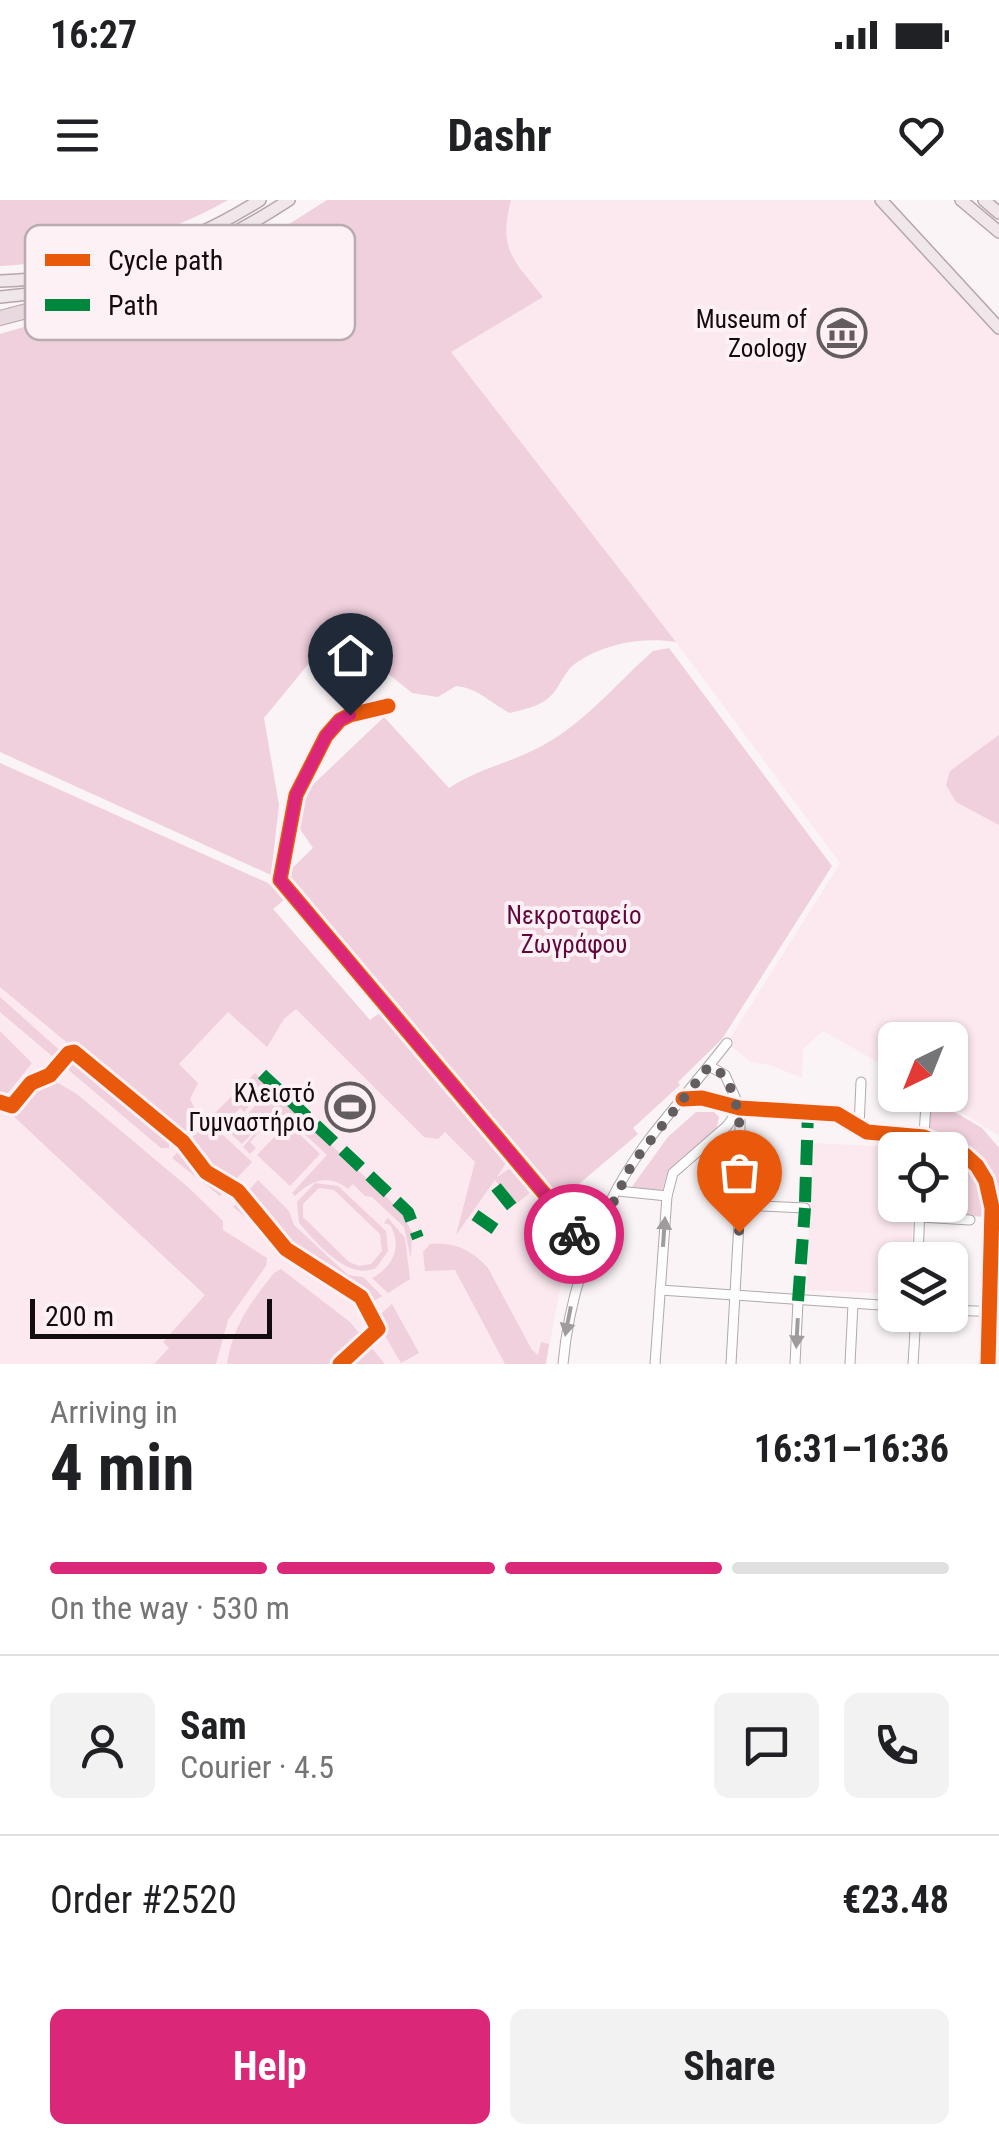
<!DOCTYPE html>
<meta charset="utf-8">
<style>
:root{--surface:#fff;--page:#f2f2f2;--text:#202124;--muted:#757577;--line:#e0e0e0;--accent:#db2777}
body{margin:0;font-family:"Roboto Condensed",sans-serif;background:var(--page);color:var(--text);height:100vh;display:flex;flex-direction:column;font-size:38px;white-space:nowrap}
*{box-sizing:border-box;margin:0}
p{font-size:32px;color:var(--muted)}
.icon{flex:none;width:55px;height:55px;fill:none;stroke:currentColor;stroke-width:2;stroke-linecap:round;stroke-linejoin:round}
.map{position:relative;height:1164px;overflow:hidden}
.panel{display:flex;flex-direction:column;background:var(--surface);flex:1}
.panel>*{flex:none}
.needle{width:65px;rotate:223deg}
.fabs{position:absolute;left:878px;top:822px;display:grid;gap:20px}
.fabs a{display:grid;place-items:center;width:90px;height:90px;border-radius:15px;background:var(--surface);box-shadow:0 2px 8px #0004;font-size:50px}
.scale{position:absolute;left:30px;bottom:25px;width:242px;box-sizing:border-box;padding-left:10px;border:5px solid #140b0f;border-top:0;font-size:28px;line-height:35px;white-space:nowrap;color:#140b0f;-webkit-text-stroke:8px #fdf1f5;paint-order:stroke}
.pin{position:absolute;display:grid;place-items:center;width:85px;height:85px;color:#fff;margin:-102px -42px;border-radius:50% 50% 50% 0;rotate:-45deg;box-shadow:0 0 10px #0007}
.pin .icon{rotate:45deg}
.courier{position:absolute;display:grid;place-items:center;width:100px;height:100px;margin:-50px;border:8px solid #db2777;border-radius:50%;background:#fff;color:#222;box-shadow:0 2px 12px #0007}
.summary em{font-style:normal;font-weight:700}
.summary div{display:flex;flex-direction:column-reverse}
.summary{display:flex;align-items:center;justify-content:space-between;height:170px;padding:0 50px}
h1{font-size:65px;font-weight:700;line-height:75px}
.bar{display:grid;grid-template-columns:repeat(4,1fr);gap:15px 10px;align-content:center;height:120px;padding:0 50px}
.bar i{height:12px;border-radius:8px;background:var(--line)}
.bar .active{background:var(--accent)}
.bar p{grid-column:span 4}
.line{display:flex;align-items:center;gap:25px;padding:0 50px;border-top:2px solid var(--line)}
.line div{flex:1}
.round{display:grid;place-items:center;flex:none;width:105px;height:105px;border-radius:15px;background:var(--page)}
.cta{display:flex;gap:20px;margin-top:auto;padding:20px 50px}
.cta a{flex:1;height:115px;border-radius:15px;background:var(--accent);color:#fff;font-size:40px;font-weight:700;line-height:115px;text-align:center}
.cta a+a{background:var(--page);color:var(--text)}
.status{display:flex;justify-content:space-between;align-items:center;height:70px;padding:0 50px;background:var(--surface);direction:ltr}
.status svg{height:28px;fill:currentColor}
header{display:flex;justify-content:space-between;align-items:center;height:130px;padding:0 50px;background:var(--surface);font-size:45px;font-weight:700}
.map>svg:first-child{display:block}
.built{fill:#fce9f0}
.green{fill:#efd0dc;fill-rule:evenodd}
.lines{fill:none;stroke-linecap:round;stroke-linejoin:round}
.minor-casing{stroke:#b1a9ac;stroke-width:11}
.major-casing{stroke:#b7a5ad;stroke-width:14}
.highway-casing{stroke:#b7a5ad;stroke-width:16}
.minor{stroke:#fefdfe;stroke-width:9}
.major{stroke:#f0e7eb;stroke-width:11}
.highway{stroke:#e7d9df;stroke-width:14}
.quiet{stroke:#00873e;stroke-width:12;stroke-dasharray:25 12;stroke-linecap:butt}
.cycleway-casing{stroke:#fdf1f5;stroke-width:21}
.cycleway{stroke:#e8590c;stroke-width:15}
.oneway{fill:#a09c9e}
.done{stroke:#645d60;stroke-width:10;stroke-dasharray:0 18}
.route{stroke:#db2777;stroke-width:12}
.labels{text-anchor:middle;stroke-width:8;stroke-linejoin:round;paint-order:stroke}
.poi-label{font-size:25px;fill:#140b0f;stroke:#fdf1f5;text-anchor:end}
.park-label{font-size:25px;fill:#62073b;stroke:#fdf1f5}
.key{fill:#fdf1f5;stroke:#b7acb0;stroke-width:2.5}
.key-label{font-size:28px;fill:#140b0f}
</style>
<div class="status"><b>16:27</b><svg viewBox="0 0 49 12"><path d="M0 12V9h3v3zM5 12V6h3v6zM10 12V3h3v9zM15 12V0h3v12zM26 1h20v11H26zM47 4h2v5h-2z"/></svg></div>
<header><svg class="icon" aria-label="menu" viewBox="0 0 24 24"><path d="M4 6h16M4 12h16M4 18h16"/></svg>Dashr<svg class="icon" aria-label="heart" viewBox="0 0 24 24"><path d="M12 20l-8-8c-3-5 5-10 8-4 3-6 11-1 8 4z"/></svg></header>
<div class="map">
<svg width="999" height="1164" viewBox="0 0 999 1164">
<rect width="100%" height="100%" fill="#faf4f6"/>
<g class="built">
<path d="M511,0h361l127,134v802l-65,-41h16v-55h-55v32l-72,-41 -20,18 -1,29 -32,-13 -19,-3 -24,-19 113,-180 -164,-221 -225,-290 92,-55 -33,-44 -7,-23z"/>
<path d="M0,563l268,120 17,16 -12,10 97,111 11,-8 127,148 68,86 -14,32 -16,86h-546z"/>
<path d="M813,943l103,5 -21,2v55h18l-2,55h-16v34l-89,-4z"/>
</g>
<g class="green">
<path d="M0,0h228c-63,36 -155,63 -228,66z"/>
<path d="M327,0h184c-13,51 2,58 32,97l-92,55 225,290c-33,-5 -71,1 -100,21 -9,6 -13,16 -19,25 -11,18 -29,20 -47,25 -22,-11 -29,-24 -54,-27l-18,11 -26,-4 -53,-43 -20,-7 -20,8 -55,67 15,87 -8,70 -271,-123v-418l81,-24 30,-2 77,-28 45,-20z"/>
<path d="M669,448l163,218 -110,173 -44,43 2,3 -47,43 5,6 -78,66 -276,-324 29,-28 -16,-23 5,-30 82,-78 65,71c27,-18 56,-24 85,-38 45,-21 82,-66 119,-99z"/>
<path d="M999,535v90l-43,-23 -10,-17 4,-14z"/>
<path d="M0,563l268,120 17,16 -12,10 97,111 11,-8 127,148 -11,17 15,-10 19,25 -16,13 -20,-25 -39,55 19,-73 -30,-30 -7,7 -14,-2 -128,-128 -12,10 -17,28 -39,-35 -49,52 19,19 -8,16 7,14 -15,25 -182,-151z"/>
<path d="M0,797l93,83 76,59v9h-8l-161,-136z"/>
<path d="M0,831l32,32 -32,40z"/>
<path d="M39,872l38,22 112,94 34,33v9l44,28 -1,8 -38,54 -12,44h-62l15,-16 -6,-6 42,-47 -196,-183 -1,-6z"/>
<path d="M255,873l145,137 12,22 -1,27 -7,-32 -32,-30 -7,-1 -12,-12 -5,5c-19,-16 -37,-9 -53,7l-3,-3 35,-38 -41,-38 -6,5 -6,-5 -24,25 6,6 -6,6 -7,-7 40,-46 -41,43 -12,-11 40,-43 -2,-3 -4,4 -5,-4 -14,15 4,4 -5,6 -4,-4 -14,15 4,4 -4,4 -15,-14z"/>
<path d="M931,898l51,30 17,20v56c-5,-39 -33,-64 -71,-70z"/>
<path d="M696,912h18l5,5 -3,13 -48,41 -6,20 -31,-3 37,-51z"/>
<path d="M208,921l44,41 -32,34 -48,-38z"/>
<path d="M288,923l32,31 -30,32 -33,-31z"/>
<path d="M950,954c26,14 37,33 37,63l-62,-4 1,-8h24z"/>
<path d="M258,980l31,31 5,14 54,50 15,2 19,19 -21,13 -128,-102z"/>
<path d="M315,983l23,3 48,45 2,20 -12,17c-29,13 -59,-25 -77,-45l-2,-21zM319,988l15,2 46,44 2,17 -11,13 -12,2 -10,-4 -46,-45v-13z"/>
<path d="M388,1018l17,20 5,41 -22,14 -16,-15c21,-11 31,-32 18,-53l-6,-2z"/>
<path d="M430,1044c24,-3 42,6 58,24l44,82 6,5 3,-13 8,2 -3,20h-41l-50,-94 -30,1 -2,-19z"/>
<path d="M281,1069l69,53 35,42h-158c5,-37 24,-62 47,-91z"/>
<path d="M392,1104l27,49 -18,10 -26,-44z"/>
</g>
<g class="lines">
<g class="minor-casing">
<g id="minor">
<path d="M388,506l-38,9 -10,5 -14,16 -30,59 -16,85 273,324 25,36 13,6"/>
<path d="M709,866l16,9 15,33v97l-9,159"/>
<path d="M683,899l19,-1 38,10 97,6 30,18 57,5 41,18 12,11 9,15 6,27 -4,156"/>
<path d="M859,927l2,-45"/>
<path d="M923,950l3,-46"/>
<path d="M618,991l49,5"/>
<path d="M740,1005l65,3"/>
<path d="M920,1017l50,3"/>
<path d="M918,1060l2,-55"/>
<path d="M660,1090l235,16"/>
<path d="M950,1110l49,2"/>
<path d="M563,1164c7,-80 38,-161 87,-226 25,-32 52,-63 77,-95"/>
<path d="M655,1164l12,-168 6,-23 54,-47 13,-18"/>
<path d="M795,1164l3,-63"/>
<path d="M850,1164l3,-60"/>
<path d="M913,1164l3,-49"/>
</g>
</g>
<g class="major-casing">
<g id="major">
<path d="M881,0l118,128"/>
<path d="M961,0l38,32"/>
<path d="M984,0l15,13"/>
<path d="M132,75c56,-16 108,-43 157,-75"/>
<path d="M0,81c91,-3 183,-32 260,-81"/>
<path d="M0,97l76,-8 38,-9"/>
</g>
</g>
<g class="highway-casing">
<path id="highway" d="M0,118l99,-26 37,-18"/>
</g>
<use href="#minor" class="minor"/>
<use href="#major" class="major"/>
<use href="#highway" class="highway"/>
<g class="quiet">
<path d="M262,874l146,138 10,26"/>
<path d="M496,987l17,21"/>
<path d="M805,1002l3,-90"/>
<path d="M475,1015l20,14"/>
<path d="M798,1101l7,-93"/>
</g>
<g class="cycleway-casing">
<g id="cycleway">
<path d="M388,506l-38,9 -10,5 -14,16 -30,59 -16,85 273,324 25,36 13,6"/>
<path d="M683,899l19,-1 38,10 97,6 30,18 57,5 41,18 12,11 9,15 6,27 -4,156"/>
<path d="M0,902l12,4 19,-23 19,-8 19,-22 5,-1 109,90 23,30 32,19 48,58 75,48 17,32 -38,35"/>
</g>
</g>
<use href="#cycleway" class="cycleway"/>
</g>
<defs><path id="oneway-solid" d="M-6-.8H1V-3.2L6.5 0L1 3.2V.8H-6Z" transform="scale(2.5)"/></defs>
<g class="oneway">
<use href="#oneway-solid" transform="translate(664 1032) rotate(-86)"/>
<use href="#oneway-solid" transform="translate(568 1121) rotate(101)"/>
<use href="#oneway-solid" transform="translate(797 1133) rotate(93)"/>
</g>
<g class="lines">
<path class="done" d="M574,1034l4,6 14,6 40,-82 77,-98c44,14 31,128 30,166"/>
<path class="route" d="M350,515l-10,5 -14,16 -30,59 -16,85 273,324 21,30"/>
</g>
<defs>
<g id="museum-ring" transform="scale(2.5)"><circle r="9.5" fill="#fdf1f5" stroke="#645d60" stroke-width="1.5"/><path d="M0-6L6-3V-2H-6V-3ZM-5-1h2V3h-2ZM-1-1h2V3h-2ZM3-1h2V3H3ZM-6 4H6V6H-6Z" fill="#645d60"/></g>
<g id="stadium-ring" transform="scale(2.5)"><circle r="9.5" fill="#fdf1f5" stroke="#645d60" stroke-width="1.5"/><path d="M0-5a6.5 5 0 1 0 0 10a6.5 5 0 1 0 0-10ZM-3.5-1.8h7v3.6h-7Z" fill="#645d60"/></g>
</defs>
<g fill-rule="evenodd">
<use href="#museum-ring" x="842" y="133"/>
<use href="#stadium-ring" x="350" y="907"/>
</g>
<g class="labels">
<g class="poi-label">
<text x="807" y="128">Museum of<tspan x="807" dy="29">Zoology</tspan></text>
<text x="315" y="902">Κλειστό<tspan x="315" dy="29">Γυμναστήριο</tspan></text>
</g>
<g class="park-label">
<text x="574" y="724">Νεκροταφείο<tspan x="574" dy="29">Ζωγράφου</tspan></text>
</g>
</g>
<rect x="25" y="25" width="330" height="115" rx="15" class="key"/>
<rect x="45" y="54" width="45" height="12" fill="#e8590c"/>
<rect x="45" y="99" width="45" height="12" fill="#00873e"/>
<g class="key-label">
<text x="108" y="70">Cycle path</text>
<text x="108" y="115">Path</text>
</g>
</svg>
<div class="fabs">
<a><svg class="needle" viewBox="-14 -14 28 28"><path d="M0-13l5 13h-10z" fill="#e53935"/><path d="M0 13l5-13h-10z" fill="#757577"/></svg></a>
<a><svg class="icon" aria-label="locate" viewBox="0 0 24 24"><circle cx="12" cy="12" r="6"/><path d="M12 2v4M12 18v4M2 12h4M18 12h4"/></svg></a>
<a><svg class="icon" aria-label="layers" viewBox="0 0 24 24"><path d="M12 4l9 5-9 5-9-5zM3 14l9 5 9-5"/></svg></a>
</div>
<div class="scale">200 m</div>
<div class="pin" style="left:739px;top:1032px;background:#ea580c"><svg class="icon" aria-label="bag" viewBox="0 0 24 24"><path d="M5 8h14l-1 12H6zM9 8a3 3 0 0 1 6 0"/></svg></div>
<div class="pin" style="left:350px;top:515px;background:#1f2937"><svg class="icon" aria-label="home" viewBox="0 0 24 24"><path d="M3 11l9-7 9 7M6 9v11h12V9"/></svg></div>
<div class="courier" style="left:574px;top:1034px"><svg class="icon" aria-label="bike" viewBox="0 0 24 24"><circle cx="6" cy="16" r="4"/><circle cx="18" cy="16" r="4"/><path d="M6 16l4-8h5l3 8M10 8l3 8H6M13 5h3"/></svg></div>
</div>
<section class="panel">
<div class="summary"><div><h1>4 min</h1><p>Arriving in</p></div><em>16:31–16:36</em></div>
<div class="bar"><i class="active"></i><i class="active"></i><i class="active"></i><i></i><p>On the way · 530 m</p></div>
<div class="line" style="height:180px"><a class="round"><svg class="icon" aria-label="person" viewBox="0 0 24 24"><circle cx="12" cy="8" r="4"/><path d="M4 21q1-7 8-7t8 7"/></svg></a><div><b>Sam</b><p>Courier · 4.5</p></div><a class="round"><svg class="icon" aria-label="chat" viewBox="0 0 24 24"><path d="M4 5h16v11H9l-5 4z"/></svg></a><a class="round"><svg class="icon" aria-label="phone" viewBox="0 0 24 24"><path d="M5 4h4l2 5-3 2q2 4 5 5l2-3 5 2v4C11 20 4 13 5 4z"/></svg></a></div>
<div class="line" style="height:130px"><div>Order #2520</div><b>€23.48</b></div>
<div class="cta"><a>Help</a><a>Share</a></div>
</section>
